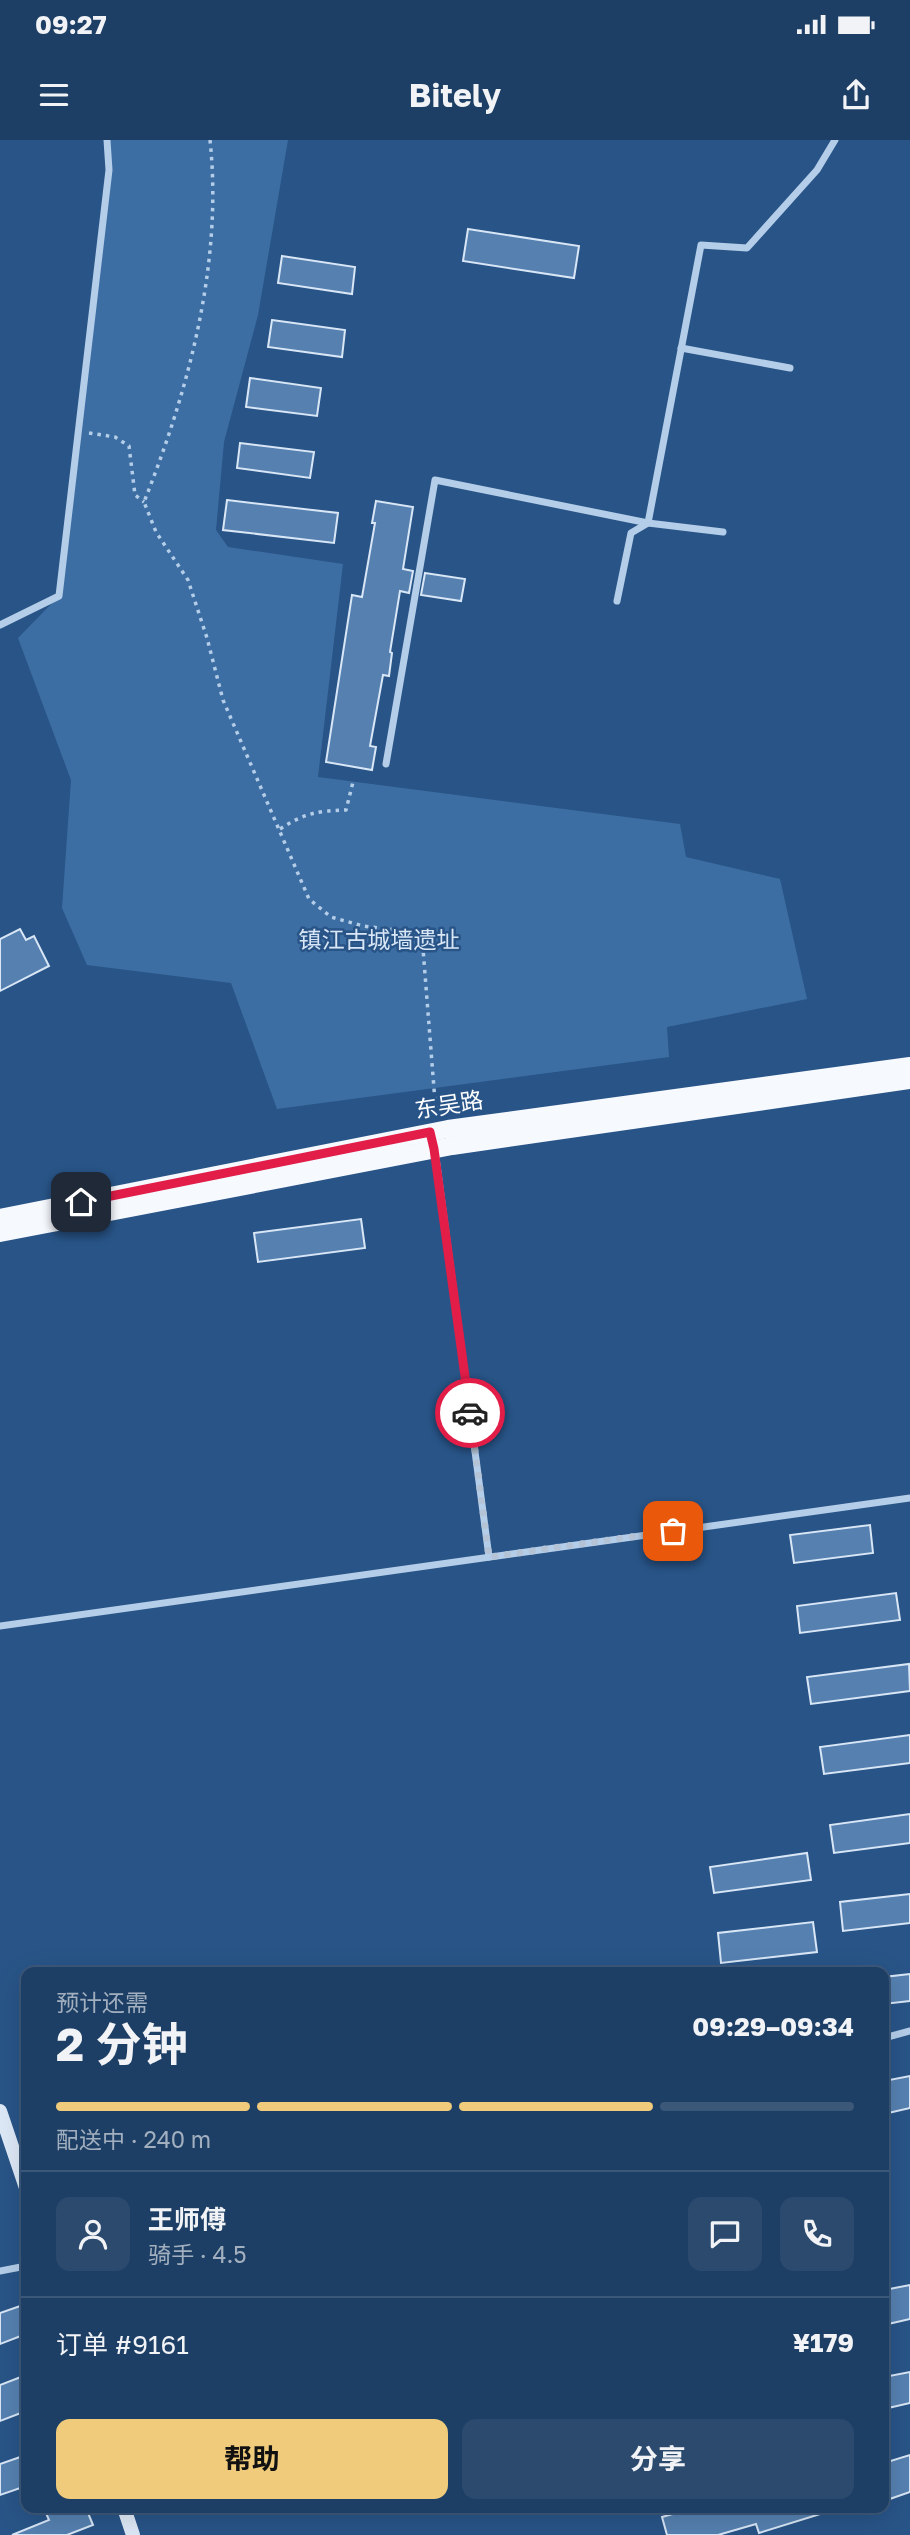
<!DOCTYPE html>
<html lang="zh">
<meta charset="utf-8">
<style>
:root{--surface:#1e3f65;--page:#2b4a6e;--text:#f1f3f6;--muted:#a1afbf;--line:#3c5879;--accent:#efcb7b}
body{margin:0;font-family:"Golos Text","Noto Sans SC",sans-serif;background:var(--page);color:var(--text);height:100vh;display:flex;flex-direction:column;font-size:26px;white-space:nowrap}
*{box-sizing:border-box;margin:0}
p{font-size:23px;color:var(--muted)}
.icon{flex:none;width:38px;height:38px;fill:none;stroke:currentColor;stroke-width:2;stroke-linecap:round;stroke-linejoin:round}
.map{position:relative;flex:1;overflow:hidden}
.sheet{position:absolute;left:21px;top:1827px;width:868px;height:546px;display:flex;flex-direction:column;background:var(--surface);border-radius:14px;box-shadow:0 7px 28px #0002,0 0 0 2px var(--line)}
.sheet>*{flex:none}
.pin{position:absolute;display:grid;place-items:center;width:60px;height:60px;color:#fff;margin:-30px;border-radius:14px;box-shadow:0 4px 10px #0006}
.courier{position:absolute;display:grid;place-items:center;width:70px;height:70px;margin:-35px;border:5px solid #e11d48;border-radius:50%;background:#fff;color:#222;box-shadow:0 2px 9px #0007}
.headline em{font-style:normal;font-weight:700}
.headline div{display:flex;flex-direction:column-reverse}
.headline{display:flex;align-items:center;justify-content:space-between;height:119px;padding:0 35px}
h1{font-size:46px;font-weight:700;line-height:52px}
.bar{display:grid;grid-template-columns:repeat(4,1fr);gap:10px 7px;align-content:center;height:84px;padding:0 35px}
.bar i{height:9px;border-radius:5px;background:var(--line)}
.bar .active{background:var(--accent)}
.bar p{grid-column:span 4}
.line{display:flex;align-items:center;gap:18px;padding:0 35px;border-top:2px solid var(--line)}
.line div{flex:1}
.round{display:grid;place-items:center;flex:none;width:74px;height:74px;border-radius:14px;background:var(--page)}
.cta{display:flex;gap:14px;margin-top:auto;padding:14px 35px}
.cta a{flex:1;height:80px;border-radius:14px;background:var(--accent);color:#111;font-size:28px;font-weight:700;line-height:80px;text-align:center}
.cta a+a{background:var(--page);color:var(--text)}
.status{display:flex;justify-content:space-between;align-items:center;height:49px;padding:0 35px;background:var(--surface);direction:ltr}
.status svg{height:19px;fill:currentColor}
header{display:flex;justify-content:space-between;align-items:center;height:91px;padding:0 35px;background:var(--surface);font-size:32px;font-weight:700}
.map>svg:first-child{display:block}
.green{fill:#3d6ea3}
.building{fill:#5580b0;stroke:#d8e6f6;stroke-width:2}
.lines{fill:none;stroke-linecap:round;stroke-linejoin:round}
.path{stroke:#b4cde8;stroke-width:3.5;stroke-dasharray:3.5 5;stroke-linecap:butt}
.street{stroke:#b4cde8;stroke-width:7}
.secondary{stroke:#dee9f7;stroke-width:14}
.primary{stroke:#f6f9fe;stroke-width:18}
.done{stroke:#b4c3d5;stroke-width:7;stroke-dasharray:0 12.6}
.route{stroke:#e11d48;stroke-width:9}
.labels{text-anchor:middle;stroke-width:5;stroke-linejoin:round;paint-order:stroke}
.park-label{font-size:23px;fill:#d8e6f6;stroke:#285487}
.street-label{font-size:23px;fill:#fff;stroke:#285487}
</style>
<div class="status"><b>09:27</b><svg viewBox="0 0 49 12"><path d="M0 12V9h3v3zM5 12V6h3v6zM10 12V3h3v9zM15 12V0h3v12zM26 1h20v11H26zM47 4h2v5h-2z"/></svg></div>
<header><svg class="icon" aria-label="menu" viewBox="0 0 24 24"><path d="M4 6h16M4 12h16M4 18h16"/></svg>Bitely<svg class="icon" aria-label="share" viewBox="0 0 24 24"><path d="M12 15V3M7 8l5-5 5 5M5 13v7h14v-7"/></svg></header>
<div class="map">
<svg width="910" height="2395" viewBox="0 0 910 2395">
<rect width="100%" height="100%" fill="#285487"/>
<path class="green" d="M107,0h181l-30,175 -34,127 -8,88 12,17 115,17 -25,213 362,47 6,33 94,22 27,120 -140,28 2,30 -392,52 -46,-126 -144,-18 -25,-57 9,-128 -53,-142 41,-42 50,-426z"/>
<g class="building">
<path d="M468,89l111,17 -5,32 -111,-17z"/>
<path d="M282,116l73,11 -3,27 -74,-11z"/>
<path d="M272,180l73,10 -3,27 -74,-10z"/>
<path d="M250,238l71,10 -4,28 -71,-9z"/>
<path d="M240,303l74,9 -4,26 -73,-10z"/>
<path d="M227,360l111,13 -4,30 -111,-13z"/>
<path d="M376,361l37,6 -10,62 10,2 -4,22 -9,-2 -10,61 2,1 -3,23 -6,-1 -13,71 6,1 -4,23 -46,-8 26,-167 10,2 13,-74h-3z"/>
<path d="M425,433l40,6 -4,22 -40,-6z"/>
<path d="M20,789l6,11 8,-4 15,30 -49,25v-52z"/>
<path d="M361,1079l4,29 -107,14 -4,-29z"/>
<path d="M870,1385l3,28 -79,10 -4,-28z"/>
<path d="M896,1453l4,27 -100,13 -3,-27z"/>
<path d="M909,1524l1,27 -99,13 -4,-27z"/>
<path d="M910,1595v28l-86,11 -4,-27z"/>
<path d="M910,1674v29l-76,10 -4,-28z"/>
<path d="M807,1713l4,27 -97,13 -4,-26z"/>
<path d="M910,1754v29l-67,8 -3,-29z"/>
<path d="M813,1782l4,30 -96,11 -3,-30z"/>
<path d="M910,1834v27l-26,3v-27z"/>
<path d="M910,1936v32l-26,6v-33z"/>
<path d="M910,2145v34l-26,6v-35z"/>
<path d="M23,2165l3,7v22l-26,10v-31z"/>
<path d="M910,2232v31l-26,6v-32z"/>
<path d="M26,2235v36l-26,10v-36z"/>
<path d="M26,2315v31l-26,9v-31z"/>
<path d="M910,2315v37l-26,9v-38z"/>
<path d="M59,2368h27l7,17 -26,10h-55l37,-15 -3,-7z"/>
<path d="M694,2368h136v3l-71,22 -3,-9 -38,11h-51l-5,-18z"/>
</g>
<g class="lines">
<g class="path">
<path d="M210,0c13,122 -21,249 -66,362l12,30 32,48 19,58 16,62 86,199 22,18 32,9 42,5"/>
<path d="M89,293l26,4 14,9 6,49 9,7"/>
<path d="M280,689c25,-16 37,-18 66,-19l7,-28"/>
<path d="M422,796l14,178"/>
</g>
<g class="street">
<path d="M681,208l109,20"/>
<path d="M617,461l14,-68 17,-10 53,-278 46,3 70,-78 18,-30"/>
<path d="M0,485l59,-29 50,-426 -2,-30"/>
<path d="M386,624l49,-284 213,43 75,9"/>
<path d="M435,1010l54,407"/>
<path d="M0,1486l910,-128"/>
<path d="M884,1898l26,-7"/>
<path d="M0,2131l26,-5"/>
</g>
<g class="secondary">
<path d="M0,1971l26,77"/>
<path d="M124,2368l9,27"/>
</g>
<g class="primary">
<path d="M0,1078l448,-89 462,-63"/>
<path d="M0,1093l452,-87 458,-66"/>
</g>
</g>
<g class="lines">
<path class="done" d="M470,1273l19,144 184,-26"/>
<path class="route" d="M81,1062l349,-70 4,17 36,264"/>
</g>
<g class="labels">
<g class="park-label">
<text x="379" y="808">镇江古城墙遗址</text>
</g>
<g class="street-label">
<text transform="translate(449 965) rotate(-9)" y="8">东吴路</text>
</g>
</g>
</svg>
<div class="pin" style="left:673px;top:1391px;background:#ea580c"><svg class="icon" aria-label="bag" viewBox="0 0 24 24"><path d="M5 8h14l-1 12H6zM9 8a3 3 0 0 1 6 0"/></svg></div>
<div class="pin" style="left:81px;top:1062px;background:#1f2937"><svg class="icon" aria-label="home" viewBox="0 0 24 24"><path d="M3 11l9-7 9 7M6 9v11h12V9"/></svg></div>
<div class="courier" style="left:470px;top:1273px"><svg class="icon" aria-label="car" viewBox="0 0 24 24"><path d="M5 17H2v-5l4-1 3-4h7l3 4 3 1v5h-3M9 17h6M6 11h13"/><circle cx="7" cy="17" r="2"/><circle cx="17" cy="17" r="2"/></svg></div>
<section class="sheet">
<div class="headline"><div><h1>2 分钟</h1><p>预计还需</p></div><em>09:29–09:34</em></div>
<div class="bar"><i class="active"></i><i class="active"></i><i class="active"></i><i></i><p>配送中 · 240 m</p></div>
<div class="line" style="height:126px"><a class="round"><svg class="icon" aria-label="person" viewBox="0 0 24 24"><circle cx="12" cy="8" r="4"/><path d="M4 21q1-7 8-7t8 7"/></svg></a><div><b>王师傅</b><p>骑手 · 4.5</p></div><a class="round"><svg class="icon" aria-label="chat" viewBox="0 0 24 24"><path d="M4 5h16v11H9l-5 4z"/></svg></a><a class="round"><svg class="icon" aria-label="phone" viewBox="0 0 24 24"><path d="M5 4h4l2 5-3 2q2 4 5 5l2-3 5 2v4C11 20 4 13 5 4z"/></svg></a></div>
<div class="line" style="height:91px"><div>订单 #9161</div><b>¥179</b></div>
<div class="cta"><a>帮助</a><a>分享</a></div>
</section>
</div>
